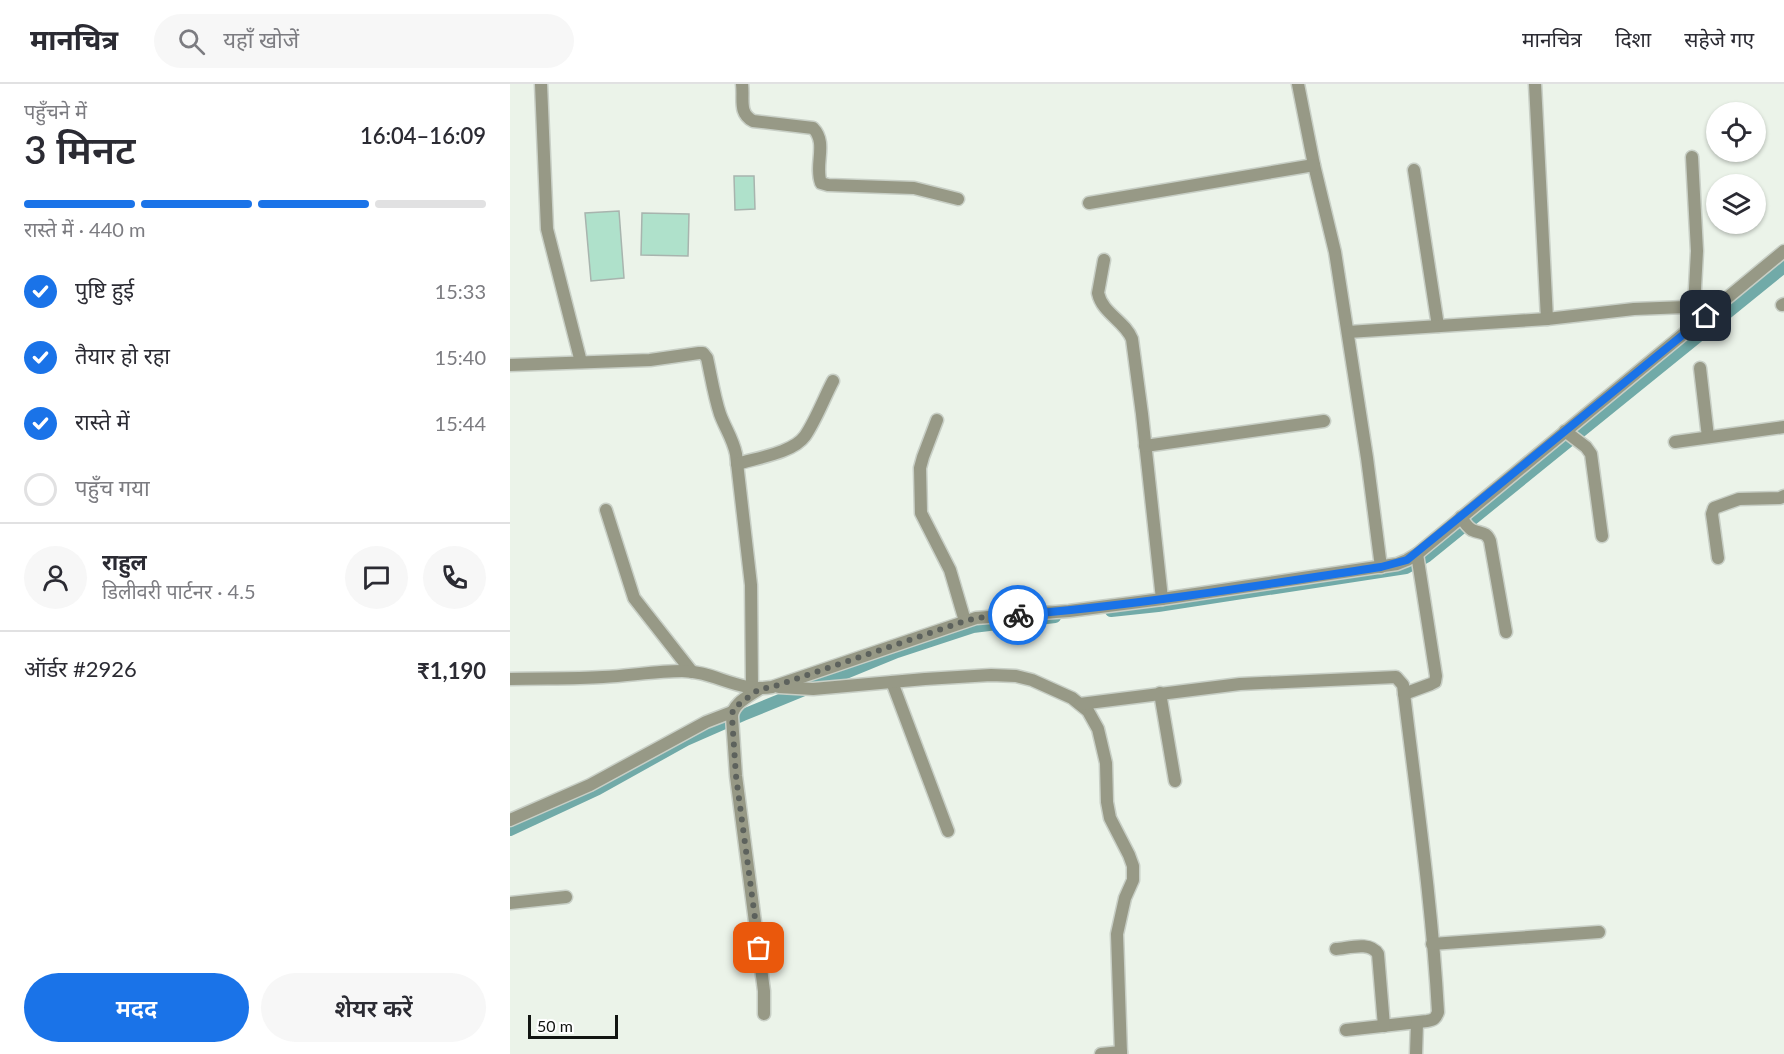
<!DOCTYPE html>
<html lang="hi">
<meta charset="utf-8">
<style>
:root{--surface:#fff;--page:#f7f7f7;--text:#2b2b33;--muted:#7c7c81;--line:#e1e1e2;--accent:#1a73e8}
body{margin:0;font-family:Lato,"Noto Sans Devanagari",sans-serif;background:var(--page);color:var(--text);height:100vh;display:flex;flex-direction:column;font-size:22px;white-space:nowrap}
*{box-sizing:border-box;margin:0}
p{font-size:20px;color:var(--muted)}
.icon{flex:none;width:33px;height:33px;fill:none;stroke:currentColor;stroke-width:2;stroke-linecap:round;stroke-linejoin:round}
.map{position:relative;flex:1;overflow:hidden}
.drawer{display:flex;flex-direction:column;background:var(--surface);width:510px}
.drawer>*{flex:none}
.buttons{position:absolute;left:1196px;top:18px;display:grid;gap:12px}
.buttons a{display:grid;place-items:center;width:60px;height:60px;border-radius:50%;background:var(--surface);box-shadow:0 2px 4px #0004;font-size:30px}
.scale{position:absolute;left:18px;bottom:15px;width:90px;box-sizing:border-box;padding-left:6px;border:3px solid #111411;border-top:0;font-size:16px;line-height:21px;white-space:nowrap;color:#111411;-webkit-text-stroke:4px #fff;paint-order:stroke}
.pin{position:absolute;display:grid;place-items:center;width:51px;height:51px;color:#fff;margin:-26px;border-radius:12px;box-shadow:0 3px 9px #0006}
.courier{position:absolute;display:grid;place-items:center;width:60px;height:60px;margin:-30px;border:4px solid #1a73e8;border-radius:50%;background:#fff;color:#222;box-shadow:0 2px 8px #0007}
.overview em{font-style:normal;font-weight:600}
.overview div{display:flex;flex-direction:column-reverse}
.overview{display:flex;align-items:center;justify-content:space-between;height:102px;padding:0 24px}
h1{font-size:39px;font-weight:600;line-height:45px}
.bar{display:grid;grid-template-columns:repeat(4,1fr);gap:9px 6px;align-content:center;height:72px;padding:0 24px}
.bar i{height:8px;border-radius:4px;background:var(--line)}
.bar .current{background:var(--accent)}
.bar p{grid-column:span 4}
.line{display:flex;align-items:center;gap:15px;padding:0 24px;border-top:2px solid var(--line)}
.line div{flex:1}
.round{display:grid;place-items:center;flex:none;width:63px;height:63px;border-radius:32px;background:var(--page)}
ol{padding:0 24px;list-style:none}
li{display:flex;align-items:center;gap:18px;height:66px}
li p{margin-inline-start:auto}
li .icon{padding:6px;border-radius:50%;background:var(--accent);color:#fff;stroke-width:4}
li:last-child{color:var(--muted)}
li i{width:33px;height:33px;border:3px solid var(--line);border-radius:50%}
.cta{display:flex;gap:12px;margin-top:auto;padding:12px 24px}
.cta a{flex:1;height:69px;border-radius:36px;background:var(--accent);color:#fff;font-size:24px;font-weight:600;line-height:69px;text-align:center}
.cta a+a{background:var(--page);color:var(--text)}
header{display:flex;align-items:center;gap:36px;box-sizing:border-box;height:84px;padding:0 30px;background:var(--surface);border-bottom:2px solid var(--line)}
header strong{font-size:28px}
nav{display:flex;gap:33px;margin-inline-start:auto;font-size:21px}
.search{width:420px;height:54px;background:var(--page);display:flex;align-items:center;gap:15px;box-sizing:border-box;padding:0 21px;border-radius:33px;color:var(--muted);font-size:22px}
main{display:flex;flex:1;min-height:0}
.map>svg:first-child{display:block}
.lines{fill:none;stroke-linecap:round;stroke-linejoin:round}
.canal{stroke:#71aaa8;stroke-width:12}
.building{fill:#afe1cb;stroke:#a8b4ae;stroke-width:1.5}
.street-casing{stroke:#c8cfc6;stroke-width:15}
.street{stroke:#979986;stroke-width:12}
.done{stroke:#5d625d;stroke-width:6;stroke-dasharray:0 10.8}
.route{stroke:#1a73e8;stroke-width:8}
</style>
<header>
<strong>मानचित्र</strong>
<div class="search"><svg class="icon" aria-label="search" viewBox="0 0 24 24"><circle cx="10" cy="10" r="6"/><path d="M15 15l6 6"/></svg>यहाँ खोजें</div>
<nav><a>मानचित्र</a><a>दिशा</a><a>सहेजे गए</a></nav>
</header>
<main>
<section class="drawer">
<div class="overview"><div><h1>3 मिनट</h1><p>पहुँचने में</p></div><em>16:04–16:09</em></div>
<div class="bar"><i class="current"></i><i class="current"></i><i class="current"></i><i></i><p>रास्ते में · 440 m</p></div>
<ol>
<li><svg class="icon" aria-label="check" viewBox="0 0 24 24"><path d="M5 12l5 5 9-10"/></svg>पुष्टि हुई<p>15:33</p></li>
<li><svg class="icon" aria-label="check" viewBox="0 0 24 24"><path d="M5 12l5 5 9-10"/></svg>तैयार हो रहा<p>15:40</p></li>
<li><svg class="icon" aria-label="check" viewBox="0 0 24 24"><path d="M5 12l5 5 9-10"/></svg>रास्ते में<p>15:44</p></li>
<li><i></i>पहुँच गया</li>
</ol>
<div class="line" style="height:108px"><a class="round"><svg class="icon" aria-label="person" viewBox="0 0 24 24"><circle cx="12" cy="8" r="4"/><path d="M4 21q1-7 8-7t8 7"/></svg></a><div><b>राहुल</b><p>डिलीवरी पार्टनर · 4.5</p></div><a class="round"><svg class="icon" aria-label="chat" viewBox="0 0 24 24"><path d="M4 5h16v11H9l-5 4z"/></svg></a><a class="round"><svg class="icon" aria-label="phone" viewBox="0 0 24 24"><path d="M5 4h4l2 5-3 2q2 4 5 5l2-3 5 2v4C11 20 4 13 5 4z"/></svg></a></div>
<div class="line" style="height:78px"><div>ऑर्डर #2926</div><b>₹1,190</b></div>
<div class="cta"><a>मदद</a><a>शेयर करें</a></div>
</section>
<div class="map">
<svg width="1274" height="970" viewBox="0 0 1274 970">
<rect width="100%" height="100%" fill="#ebf3e9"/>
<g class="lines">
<g class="canal">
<path d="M601,527l47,-5 248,-38 20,-11 358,-290"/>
<path d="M0,746l88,-41 88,-49 57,-25 154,-63 76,-25 82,-10"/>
</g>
</g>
<g class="building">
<path d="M224,92h20l1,33 -20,1z"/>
<path d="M109,127l5,67 -33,3 -6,-68z"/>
<path d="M132,129l47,1 -1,42 -47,-1z"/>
</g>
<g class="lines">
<g class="street-casing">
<g id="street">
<path d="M31,0l6,145 34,133"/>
<path d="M232,0c2,15 -4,29 11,37l60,7c15,15 1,37 8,55l7,2 86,3 44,11"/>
<path d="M788,0l16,81 21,87 32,206 14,109"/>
<path d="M1025,0l12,235"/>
<path d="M1182,73l5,94 -3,56"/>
<path d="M904,86l24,156"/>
<path d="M579,119l225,-38"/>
<path d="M594,176l-6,33c4,20 27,28 34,46l10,75 20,185"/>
<path d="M1272,221l2,-1"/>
<path d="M838,248l199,-13 87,-10 52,-2 13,2 6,7"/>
<path d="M0,281l140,-5 49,-7h4l4,5c4,18 7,38 13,56 5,14 13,25 16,40l15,131 1,103"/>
<path d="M1190,284l8,69"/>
<path d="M427,336l-14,37 -3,11 1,45 29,57 15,51"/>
<path d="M1055,347l21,16 5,7 11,82"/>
<path d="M1165,358l109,-15"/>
<path d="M635,362l179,-25"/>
<path d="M227,380c19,-6 56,-11 68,-28 11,-16 19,-38 28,-55"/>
<path d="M96,426l28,88 58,74"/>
<path d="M951,433c3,5 6,10 11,13 9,4 14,1 18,11l16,91"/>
<path d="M1208,474l-6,-44 2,-6 25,-9 41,-1 4,-2"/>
<path d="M0,595c31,-1 62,0 93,-2 26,-1 52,-6 79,-6 32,0 57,22 90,16l204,-69 93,-7 93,-12 235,-35 10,-4 10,-6 367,-303"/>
<path d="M382,598l56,149"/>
<path d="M269,603l34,2 112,-10 66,-4 25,1 16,4 40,18 16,13 10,18 8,34 1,39 3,16 19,37 4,11v14l-8,18 -8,36 4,120"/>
<path d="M249,605c-10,7 -27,15 -27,28l4,59 28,215v23"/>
<path d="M650,609l15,88"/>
<path d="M894,610l27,-10 4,-2 1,-6 -19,-122"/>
<path d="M570,620l160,-20 156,-7 7,8c13,109 29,217 35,327 -2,6 -4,8 -11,9l-81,9"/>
<path d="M0,736l80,-35 116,-63 26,-10"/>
<path d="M0,819l56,-6"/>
<path d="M922,860l167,-12"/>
<path d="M826,865c13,-1 34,-8 42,5l6,72"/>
<path d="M591,970l20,-2"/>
<path d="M906,970l1,-31"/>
</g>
</g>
<use href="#street" class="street"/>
</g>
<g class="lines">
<path class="done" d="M249,864l-23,-172 -4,-59 1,-8 26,-20 13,-2 184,-63 20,-6 42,-3"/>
<path class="route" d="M508,531c122,-10 242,-30 363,-48l26,-7 299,-244"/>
</g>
</svg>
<div class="buttons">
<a><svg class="icon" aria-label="locate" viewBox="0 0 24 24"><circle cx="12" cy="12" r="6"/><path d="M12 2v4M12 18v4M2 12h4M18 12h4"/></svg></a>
<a><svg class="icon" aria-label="layers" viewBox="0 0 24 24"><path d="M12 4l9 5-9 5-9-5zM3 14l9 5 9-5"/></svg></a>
</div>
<div class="scale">50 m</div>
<div class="pin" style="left:249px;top:864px;background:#ea580c"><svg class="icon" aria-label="bag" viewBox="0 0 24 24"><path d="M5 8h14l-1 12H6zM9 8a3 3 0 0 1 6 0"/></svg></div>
<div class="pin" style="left:1196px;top:232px;background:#1f2937"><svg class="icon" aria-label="home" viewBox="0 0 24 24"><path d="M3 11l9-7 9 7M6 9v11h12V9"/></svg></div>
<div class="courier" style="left:508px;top:531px"><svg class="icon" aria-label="bike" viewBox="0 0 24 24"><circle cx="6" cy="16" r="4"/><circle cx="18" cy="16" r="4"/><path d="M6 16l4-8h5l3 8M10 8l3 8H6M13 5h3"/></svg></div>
</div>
</main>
